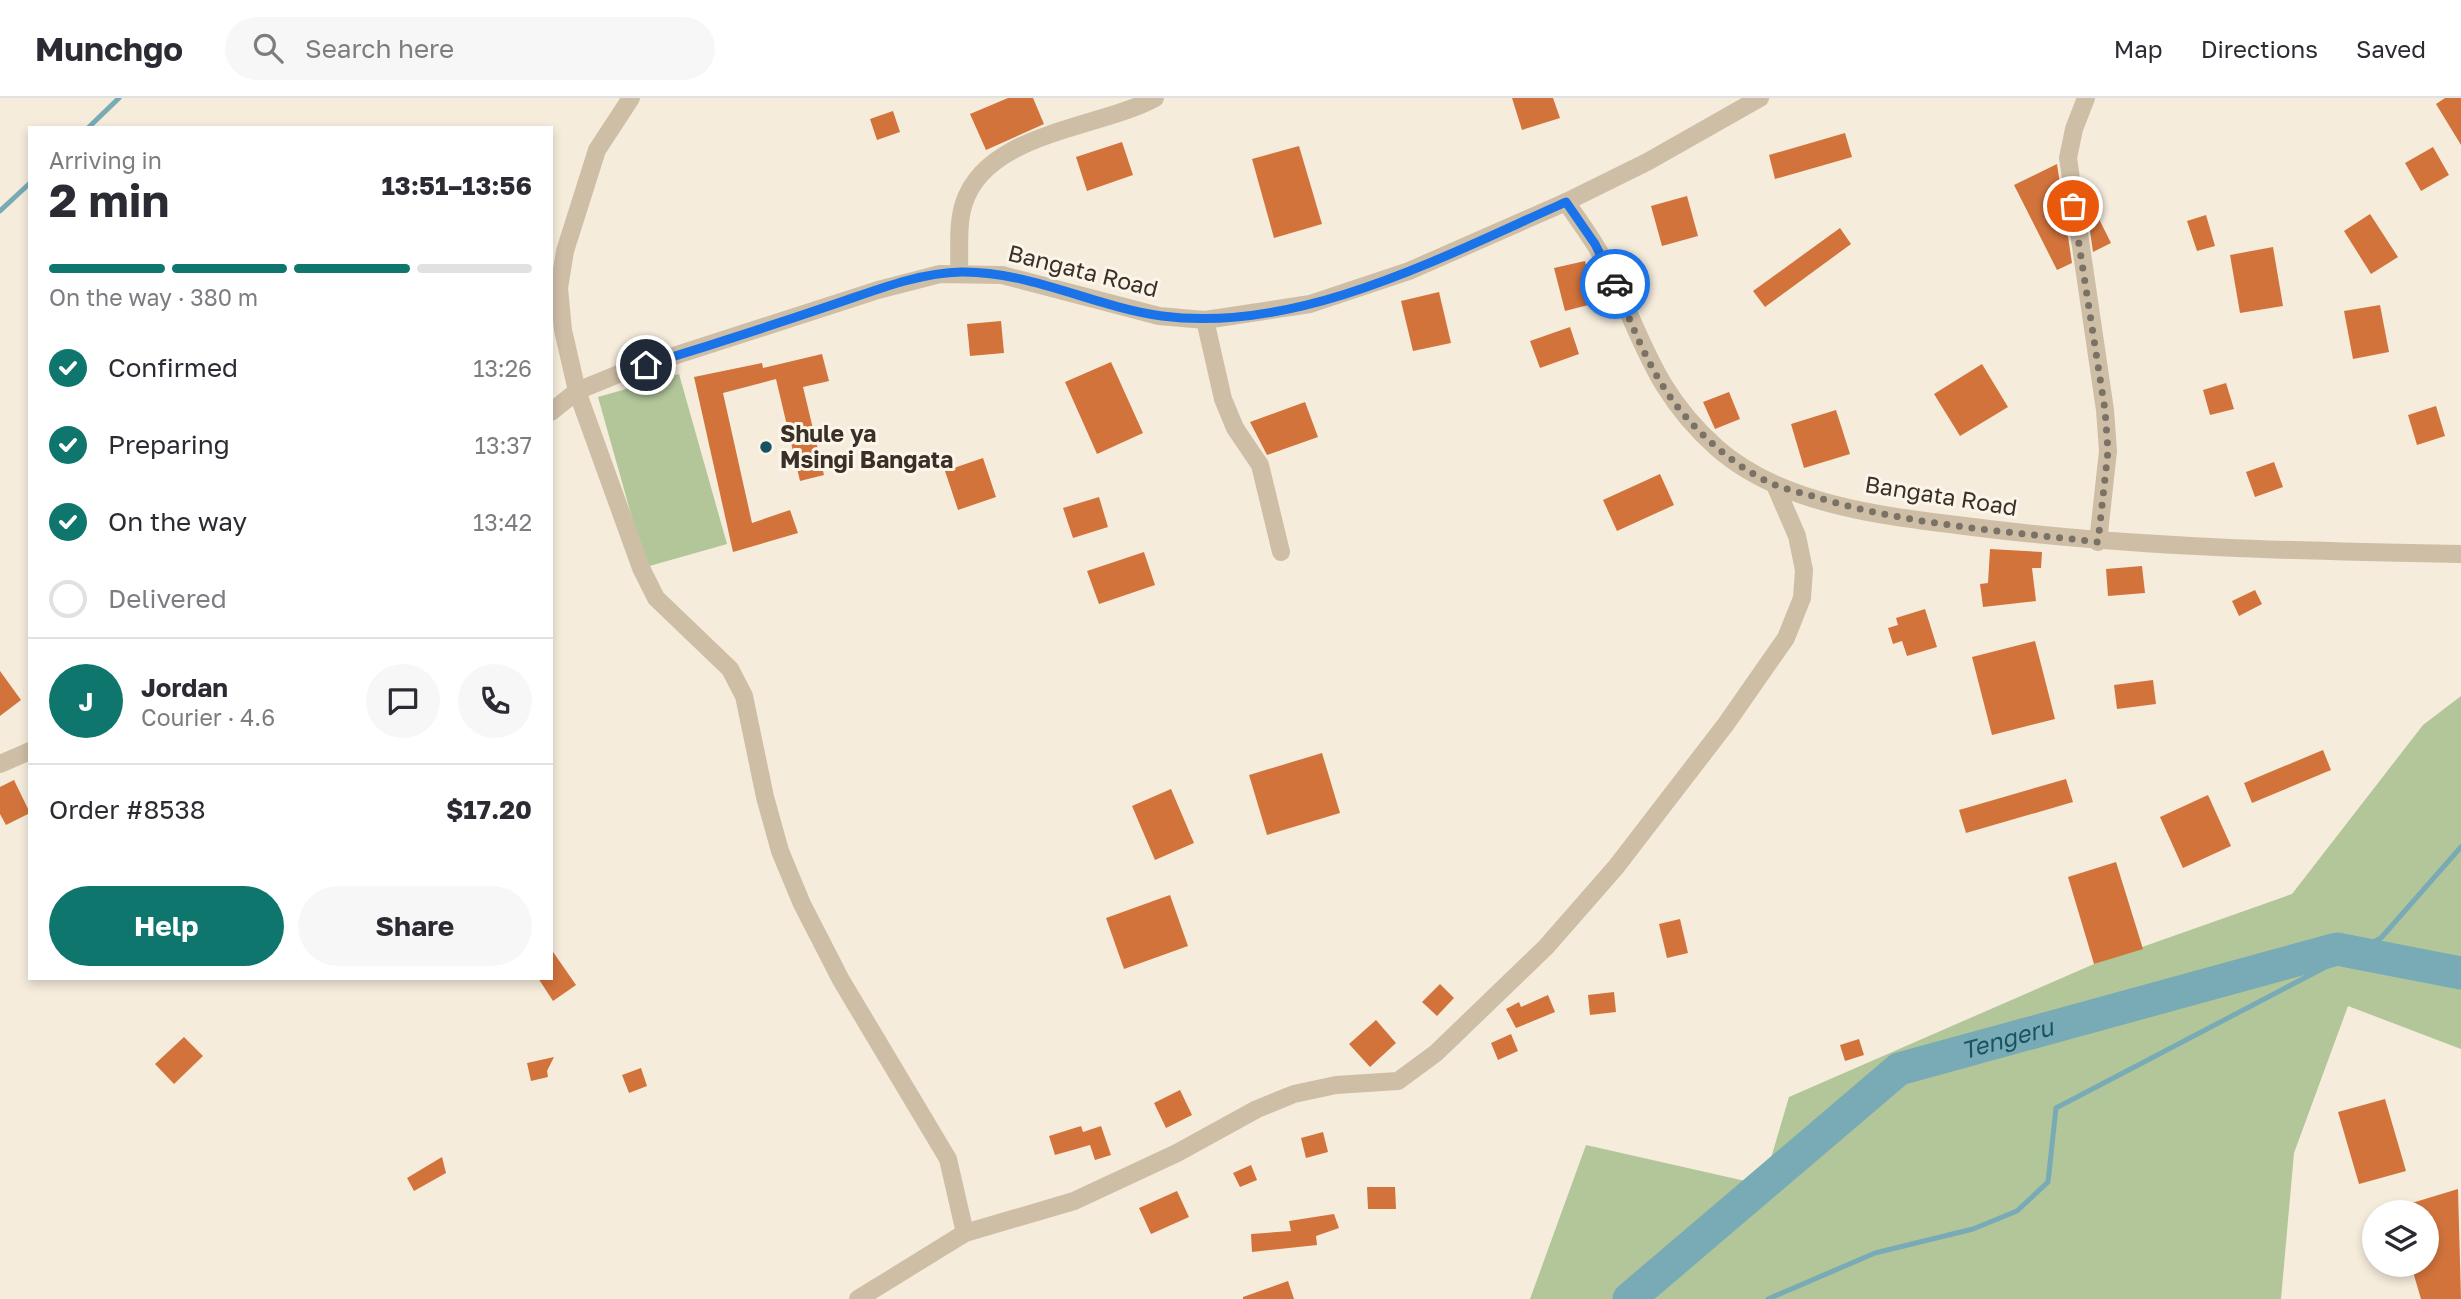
<!DOCTYPE html>
<meta charset="utf-8">
<style>
:root{--surface:#fff;--page:#f7f7f7;--text:#2b2b33;--muted:#7c7c81;--line:#e1e1e2;--accent:#0f766e}
body{margin:0;font-family:"Golos Text",sans-serif;background:var(--page);color:var(--text);height:100vh;display:flex;flex-direction:column;font-size:26px;white-space:nowrap}
*{box-sizing:border-box;margin:0}
p{font-size:23px;color:var(--muted)}
.icon{flex:none;width:38px;height:38px;fill:none;stroke:currentColor;stroke-width:2;stroke-linecap:round;stroke-linejoin:round}
.map{position:relative;flex:1;overflow:hidden}
.details{position:absolute;left:28px;top:28px;width:525px;height:854px;display:flex;flex-direction:column;background:var(--surface);border-radius:0px;box-shadow:0 4px 10px #0003}
.details>*{flex:none}
.buttons{position:absolute;left:2362px;top:1102px;display:grid;gap:14px}
.buttons a{display:grid;place-items:center;width:77px;height:77px;border-radius:50%;background:var(--surface);box-shadow:0 4px 10px #0003;font-size:35px}
.pin{position:absolute;display:grid;place-items:center;width:60px;height:60px;color:#fff;margin:-30px;border:4px solid #fff;border-radius:50%;box-shadow:0 2px 7px #0007}
.courier{position:absolute;display:grid;place-items:center;width:70px;height:70px;margin:-35px;border:5px solid #1a73e8;border-radius:50%;background:#fff;color:#222;box-shadow:0 2px 9px #0007}
.summary em{font-style:normal;font-weight:700}
.summary div{display:flex;flex-direction:column-reverse}
.summary{display:flex;align-items:center;justify-content:space-between;height:119px;padding:0 21px}
h1{font-size:46px;font-weight:700;line-height:52px}
.bar{display:grid;grid-template-columns:repeat(4,1fr);gap:10px 7px;align-content:center;height:84px;padding:0 21px}
.bar i{height:9px;border-radius:5px;background:var(--line)}
.bar .active{background:var(--accent)}
.bar p{grid-column:span 4}
.line{display:flex;align-items:center;gap:18px;padding:0 21px;border-top:2px solid var(--line)}
.line div{flex:1}
.round{display:grid;place-items:center;flex:none;width:74px;height:74px;border-radius:37px;background:var(--page)}
ol{padding:0 21px;list-style:none}
li{display:flex;align-items:center;gap:21px;height:77px}
li p{margin-inline-start:auto}
li .icon{padding:7px;border-radius:50%;background:var(--accent);color:#fff;stroke-width:4}
li:last-child{color:var(--muted)}
li i{width:38px;height:38px;border:4px solid var(--line);border-radius:50%}
.button{display:flex;gap:14px;margin-top:auto;padding:14px 21px}
.button a{flex:1;height:80px;border-radius:42px;background:var(--accent);color:#fff;font-size:28px;font-weight:700;line-height:80px;text-align:center}
.button a+a{background:var(--page);color:var(--text)}
header{display:flex;align-items:center;gap:42px;box-sizing:border-box;height:98px;padding:0 35px;background:var(--surface);border-bottom:2px solid var(--line)}
header strong{font-size:33px}
nav{display:flex;gap:38px;margin-inline-start:auto;font-size:24px}
.search{width:490px;height:63px;background:var(--page);display:flex;align-items:center;gap:18px;box-sizing:border-box;padding:0 24px;border-radius:38px;color:var(--muted);font-size:26px}
.map>svg:first-child{display:block}
.green{fill:#b2c69a}
.lines{fill:none;stroke-linecap:round;stroke-linejoin:round}
.stream{stroke:#78abb5;stroke-width:5}
.river{stroke:#78abb5;stroke-width:33}
.building{fill:#d2733c}
.street{stroke:#cebea6;stroke-width:18}
.done{stroke:#7b7267;stroke-width:7;stroke-dasharray:0 12.6}
.route{stroke:#1a73e8;stroke-width:9}
.poi-dot{fill:#195360;stroke:#fcf5e9;stroke-width:2.5}
.labels{text-anchor:middle;stroke-width:6;stroke-linejoin:round;paint-order:stroke}
.street-label{font-size:23px;fill:#3a3028;stroke:#fcf5e9}
.poi-label{font-size:23px;font-weight:bold;fill:#3a3028;stroke:#fcf5e9;text-anchor:start}
.water-label{font-size:24px;font-style:italic;fill:#195360;stroke:#fcf5e9}
</style>
<header>
<strong>Munchgo</strong>
<div class="search"><svg class="icon" aria-label="search" viewBox="0 0 24 24"><circle cx="10" cy="10" r="6"/><path d="M15 15l6 6"/></svg>Search here</div>
<nav><a>Map</a><a>Directions</a><a>Saved</a></nav>
</header>
<div class="map">
<svg width="2461" height="1201" viewBox="0 0 2461 1201">
<rect width="100%" height="100%" fill="#f5ecdc"/>
<g class="green">
<path d="M679,276l48,170 -81,23 -48,-170z"/>
<path d="M2461,598v353l-113,-43 -54,147 -13,146h-751l56,-154 177,40 26,-88 305,-133 198,-70 131,-169z"/>
</g>
<g class="lines">
<g class="stream">
<path d="M88,30l31,-30"/>
<path d="M0,113l30,-28"/>
<path d="M1768,1201l107,-46 98,-24 44,-18 31,-29 8,-74 325,-170 80,-91"/>
</g>
<path class="river" id="s1" d="M1629,1201l270,-230 438,-120 124,24"/>
</g>
<g class="building">
<path d="M1008,0h25l11,26 -58,26 -16,-36z"/>
<path d="M1512,0h41l7,20 -38,12z"/>
<path d="M2445,0h16v47l-25,-41z"/>
<path d="M893,13l7,21 -23,8 -7,-21z"/>
<path d="M1845,35l7,24 -77,22 -6,-24z"/>
<path d="M1122,44l11,33 -46,16 -11,-34z"/>
<path d="M1299,48l23,78 -48,14 -22,-79z"/>
<path d="M2433,49l16,28 -28,16 -16,-28z"/>
<path d="M2057,66l15,99 -15,7 -43,-85z"/>
<path d="M2084,91l27,54 -18,9z"/>
<path d="M1687,98l11,40 -36,10 -11,-40z"/>
<path d="M2370,116l28,43 -27,17 -27,-43z"/>
<path d="M2206,117l9,31 -18,5 -10,-30z"/>
<path d="M1840,130l11,16 -86,63 -12,-16z"/>
<path d="M2273,149l10,59 -43,7 -10,-58z"/>
<path d="M1585,163l11,42 -31,8 -11,-43z"/>
<path d="M1439,194l12,51 -38,8 -12,-50z"/>
<path d="M2380,207l9,47 -36,7 -9,-48z"/>
<path d="M1001,223l3,32 -34,3 -3,-32z"/>
<path d="M1570,229l9,27 -39,14 -10,-27z"/>
<path d="M822,256l7,27 -26,6 21,88 -24,6 -24,-102 -53,14 29,130 38,-13 8,23 -65,19 -39,-175 68,-14 1,5z"/>
<path d="M1111,264l32,71 -46,21 -32,-72z"/>
<path d="M1982,266l26,43 -48,29 -26,-42z"/>
<path d="M2226,285l8,26 -24,6 -7,-25z"/>
<path d="M1729,294l11,27 -25,10 -12,-27z"/>
<path d="M1305,304l13,35 -51,18 -17,-33z"/>
<path d="M2436,308l9,30 -28,9 -9,-30z"/>
<path d="M1836,312l14,44 -46,14 -13,-44z"/>
<path d="M983,360l13,39 -38,13 -13,-39z"/>
<path d="M2274,364l9,25 -28,10 -9,-25z"/>
<path d="M1660,376l14,31 -57,26 -14,-31z"/>
<path d="M1099,399l9,30 -35,11 -10,-30z"/>
<path d="M1990,451l52,3 -1,16h-9l4,33 -53,6 -3,-23 8,-1z"/>
<path d="M1144,454l11,33 -56,19 -12,-33z"/>
<path d="M2142,468l3,27 -37,3 -2,-27z"/>
<path d="M2255,492l7,14 -23,12 -7,-15z"/>
<path d="M1925,511l12,38 -30,9 -5,-15 -9,3 -5,-16 10,-3 -2,-7z"/>
<path d="M2035,543l20,78 -63,16 -20,-78z"/>
<path d="M0,573l21,29 -21,16z"/>
<path d="M2153,582l3,24 -39,5 -3,-24z"/>
<path d="M2323,652l8,20 -79,33 -8,-20z"/>
<path d="M1322,655l18,60 -73,22 -18,-60z"/>
<path d="M2066,681l7,23 -107,31 -7,-23z"/>
<path d="M14,682l16,33 -24,12 -6,-11v-27z"/>
<path d="M1171,691l23,54 -39,17 -23,-54z"/>
<path d="M2208,697l23,51 -48,22 -23,-51z"/>
<path d="M2116,764l27,87 -49,15 -26,-87z"/>
<path d="M1170,797l18,51 -64,23 -18,-51z"/>
<path d="M1680,821l8,34 -21,5 -8,-34z"/>
<path d="M551,851l25,36 -23,16 -15,-23h13z"/>
<path d="M1440,886l14,14 -17,18 -15,-14z"/>
<path d="M1614,894l2,20 -26,3 -2,-20z"/>
<path d="M1548,897l7,17 -39,16 -10,-19 13,-7 2,5z"/>
<path d="M1376,922l20,23 -26,24 -21,-23z"/>
<path d="M1511,936l7,17 -20,9 -7,-17z"/>
<path d="M184,939l19,19 -29,28 -19,-20z"/>
<path d="M1859,941l5,16 -19,6 -5,-16z"/>
<path d="M554,959l-7,14 1,6 -17,4 -4,-18z"/>
<path d="M641,970l6,18 -18,7 -7,-18z"/>
<path d="M1180,992l12,25 -26,13 -12,-25z"/>
<path d="M2385,1001l21,72 -47,13 -21,-72z"/>
<path d="M1081,1028l2,6 18,-6 10,29 -16,5 -5,-15 -35,10 -6,-19z"/>
<path d="M1323,1034l5,20 -22,6 -5,-20z"/>
<path d="M442,1059l4,16 -32,18 -7,-13z"/>
<path d="M1251,1067l6,15 -17,7 -7,-14z"/>
<path d="M1367,1089h28l1,22h-28z"/>
<path d="M2458,1091l3,110h-40l-10,-34h16v-52h-34l-1,-4z"/>
<path d="M1177,1093l12,26 -38,17 -12,-26z"/>
<path d="M1334,1116l5,14 -23,8 1,9 -65,7 -1,-18 40,-3 -2,-10z"/>
<path d="M1288,1183l6,18h-51v-2z"/>
</g>
<g class="lines">
<g class="street">
<path d="M631,0l-34,52 -32,101 -6,37 4,42 14,61 64,177 15,30 74,71 14,27 21,101 15,54 22,53 39,76 107,179 17,74"/>
<path d="M2086,0l-12,31 -6,29 37,252 3,41 -10,91"/>
<path d="M1566,104c16,23 33,46 45,72 33,69 45,120 106,174 68,60 177,69 264,80 160,20 319,23 480,26"/>
<path d="M959,174c1,-22 -2,-48 5,-69 23,-71 134,-74 191,-105"/>
<path d="M1205,222l18,79 12,29 25,37 21,87"/>
<path d="M551,314l26,-21 44,-18 257,-83 62,-16 62,1 157,41 46,4 105,-16 99,-33 157,-69 81,-40 113,-64"/>
<path d="M0,666l30,-13"/>
<path d="M858,1201l107,-66 109,-32 103,-48 80,-44 37,-15 42,-9 62,-4 38,-28 110,-106 70,-80 110,-143 60,-86 16,-40 2,-28 -7,-34 -22,-51"/>
</g>
</g>
<g class="lines">
<path class="done" d="M1615,186c19,46 37,94 70,132 24,27 54,53 88,68 14,6 31,9 46,14 90,27 185,33 279,44l10,-91 -3,-41 -32,-204"/>
<path class="route" d="M646,267c59,-18 118,-37 177,-57 44,-14 91,-35 138,-36 69,-1 134,35 201,44 137,18 282,-60 404,-114l29,42 20,40"/>
</g>
<circle class="poi-dot" cx="766" cy="349" r="7"/>
<g class="labels">
<g class="street-label">
<text transform="translate(1083 173) rotate(14)" y="8">Bangata Road</text>
<text transform="translate(1941 398) rotate(9)" y="8">Bangata Road</text>
</g>
<g class="poi-label">
<text x="780" y="344">Shule ya<tspan x="780" dy="26">Msingi Bangata</tspan></text>
</g>
<g class="water-label">
<text dy="8" stroke="none"><textPath href="#s1" startOffset="467">Tengeru</textPath></text>
</g>
</g>
</svg>
<div class="buttons">
<a><svg class="icon" aria-label="layers" viewBox="0 0 24 24"><path d="M12 4l9 5-9 5-9-5zM3 14l9 5 9-5"/></svg></a>
</div>
<div class="pin" style="left:2073px;top:108px;background:#ea580c"><svg class="icon" aria-label="bag" viewBox="0 0 24 24"><path d="M5 8h14l-1 12H6zM9 8a3 3 0 0 1 6 0"/></svg></div>
<div class="pin" style="left:646px;top:267px;background:#1f2937"><svg class="icon" aria-label="home" viewBox="0 0 24 24"><path d="M3 11l9-7 9 7M6 9v11h12V9"/></svg></div>
<div class="courier" style="left:1615px;top:186px"><svg class="icon" aria-label="car" viewBox="0 0 24 24"><path d="M5 17H2v-5l4-1 3-4h7l3 4 3 1v5h-3M9 17h6M6 11h13"/><circle cx="7" cy="17" r="2"/><circle cx="17" cy="17" r="2"/></svg></div>
<section class="details">
<div class="summary"><div><h1>2 min</h1><p>Arriving in</p></div><em>13:51–13:56</em></div>
<div class="bar"><i class="active"></i><i class="active"></i><i class="active"></i><i></i><p>On the way · 380 m</p></div>
<ol>
<li><svg class="icon" aria-label="check" viewBox="0 0 24 24"><path d="M5 12l5 5 9-10"/></svg>Confirmed<p>13:26</p></li>
<li><svg class="icon" aria-label="check" viewBox="0 0 24 24"><path d="M5 12l5 5 9-10"/></svg>Preparing<p>13:37</p></li>
<li><svg class="icon" aria-label="check" viewBox="0 0 24 24"><path d="M5 12l5 5 9-10"/></svg>On the way<p>13:42</p></li>
<li><i></i>Delivered</li>
</ol>
<div class="line" style="height:126px"><b class="round" style="background:var(--accent);color:#fff">J</b><div><b>Jordan</b><p>Courier · 4.6</p></div><a class="round"><svg class="icon" aria-label="chat" viewBox="0 0 24 24"><path d="M4 5h16v11H9l-5 4z"/></svg></a><a class="round"><svg class="icon" aria-label="phone" viewBox="0 0 24 24"><path d="M5 4h4l2 5-3 2q2 4 5 5l2-3 5 2v4C11 20 4 13 5 4z"/></svg></a></div>
<div class="line" style="height:91px"><div>Order #8538</div><b>$17.20</b></div>
<div class="button"><a>Help</a><a>Share</a></div>
</section>
</div>
